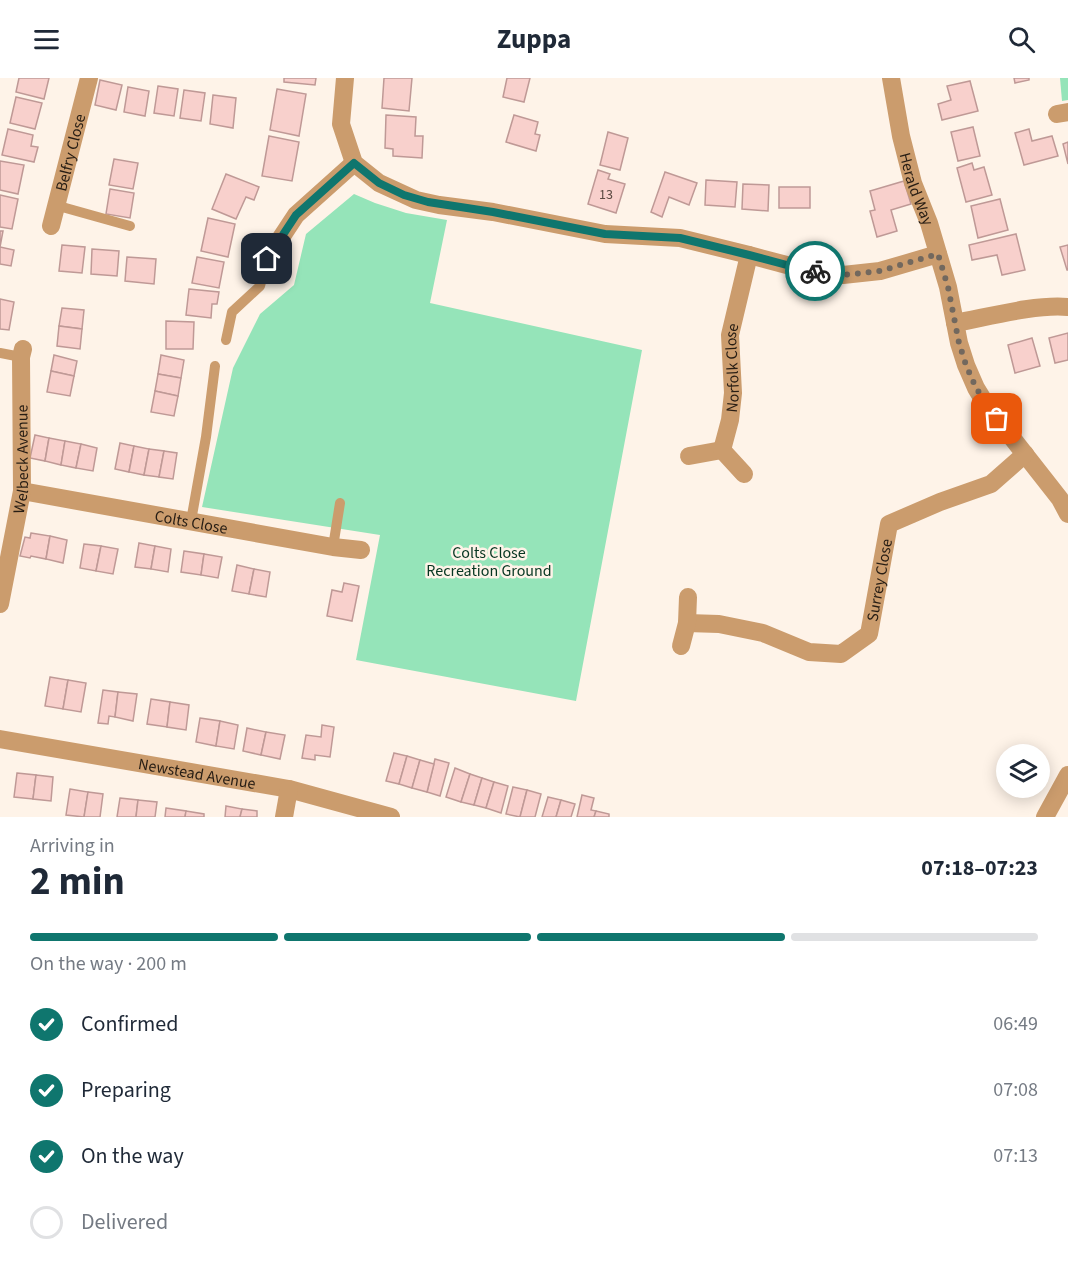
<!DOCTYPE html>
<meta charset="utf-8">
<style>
:root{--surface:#fff;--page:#f2f2f3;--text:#1f2937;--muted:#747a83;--line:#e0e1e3;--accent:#0f766e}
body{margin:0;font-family:"Source Sans 3",sans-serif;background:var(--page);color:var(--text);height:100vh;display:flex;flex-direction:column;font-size:22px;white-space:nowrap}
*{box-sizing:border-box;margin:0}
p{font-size:20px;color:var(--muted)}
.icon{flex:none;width:33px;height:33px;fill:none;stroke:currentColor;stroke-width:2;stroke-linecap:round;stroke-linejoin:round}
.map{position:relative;height:739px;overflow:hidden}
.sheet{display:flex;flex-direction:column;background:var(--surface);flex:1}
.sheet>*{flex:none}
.controls{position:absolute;left:996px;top:666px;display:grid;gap:12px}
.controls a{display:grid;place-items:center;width:54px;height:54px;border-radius:50%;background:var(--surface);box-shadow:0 3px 15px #0003;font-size:30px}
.pin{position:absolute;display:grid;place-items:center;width:51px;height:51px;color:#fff;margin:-26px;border-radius:12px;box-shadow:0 3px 9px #0006}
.courier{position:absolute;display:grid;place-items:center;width:60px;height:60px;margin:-30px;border:4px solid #0f766e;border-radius:50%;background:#fff;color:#222;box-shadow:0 2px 8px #0007}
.headline em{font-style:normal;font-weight:700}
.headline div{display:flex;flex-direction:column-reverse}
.headline{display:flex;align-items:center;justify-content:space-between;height:102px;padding:0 30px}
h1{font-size:39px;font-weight:700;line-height:45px}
.bar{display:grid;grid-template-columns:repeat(4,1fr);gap:9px 6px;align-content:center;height:72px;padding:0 30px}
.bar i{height:8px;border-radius:4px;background:var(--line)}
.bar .current{background:var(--accent)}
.bar p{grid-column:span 4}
ol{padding:0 30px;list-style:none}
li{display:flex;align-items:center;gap:18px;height:66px}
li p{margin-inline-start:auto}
li .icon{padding:6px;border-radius:50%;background:var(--accent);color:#fff;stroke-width:4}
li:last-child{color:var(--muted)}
li i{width:33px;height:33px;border:3px solid var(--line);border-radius:50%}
header{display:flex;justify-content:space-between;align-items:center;height:78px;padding:0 30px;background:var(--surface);font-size:27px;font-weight:700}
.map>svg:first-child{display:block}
.green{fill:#95e4b9}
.building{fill:#f8d0cc;stroke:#bf9996;stroke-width:1.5}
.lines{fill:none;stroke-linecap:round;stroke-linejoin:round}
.lane{stroke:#cb9c6d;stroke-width:10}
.street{stroke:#cb9c6d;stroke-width:18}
.done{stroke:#72685e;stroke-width:6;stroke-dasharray:0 10.8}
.route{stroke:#0f766e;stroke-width:8}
.labels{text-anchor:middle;stroke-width:5;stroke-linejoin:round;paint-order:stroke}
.number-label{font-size:14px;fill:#5b4a42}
.street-label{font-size:16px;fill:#271d14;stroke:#fef3e8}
.park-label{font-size:16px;fill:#063621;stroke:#fef3e8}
</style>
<header><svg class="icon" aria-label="menu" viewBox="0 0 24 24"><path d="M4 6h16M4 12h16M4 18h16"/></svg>Zuppa<svg class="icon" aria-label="search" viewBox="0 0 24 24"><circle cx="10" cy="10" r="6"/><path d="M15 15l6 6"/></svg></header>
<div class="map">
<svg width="1068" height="739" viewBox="0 0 1068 739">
<rect width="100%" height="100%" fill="#fef3e8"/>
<g class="green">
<path d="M1060,0h8v22l-6,1z"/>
<path d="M354,116l21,9 31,10 41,7 -17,83 212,47 -66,351 -220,-41 24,-125 -178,-28 31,-139 27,-54 34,-29 12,-51z"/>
</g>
<g class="building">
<path d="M19,0h30l-5,21 -28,-7z"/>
<path d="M284,0h32l-1,7 -31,-3z"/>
<path d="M384,0h28l-3,33 -27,-3z"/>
<path d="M507,0h23l-6,24 -21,-5z"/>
<path d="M1014,0h15v2l-14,3z"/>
<path d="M100,2l22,5 -6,25 -21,-5z"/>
<path d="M970,3l8,30 -36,9 -4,-16 13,-4 -4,-14z"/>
<path d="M158,8l20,3 -4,27 -20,-3z"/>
<path d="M128,9l21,4 -4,25 -21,-4z"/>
<path d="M277,11l29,5 -7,42 -29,-6z"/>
<path d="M184,12l21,3 -4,28 -21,-3z"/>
<path d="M213,17l23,3 -3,30 -23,-4z"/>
<path d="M16,19l26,6 -7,26 -25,-6z"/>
<path d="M386,37l30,2 -1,19h8l-1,22 -29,-2v-7l-8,-1z"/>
<path d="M514,37l24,7 -3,12 5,1 -4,16 -30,-9z"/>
<path d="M973,49l7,29 -22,5 -7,-29z"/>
<path d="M8,51l25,6 -2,11 7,1 -4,15 -32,-7z"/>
<path d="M1029,51l3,12 20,-5 6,20 -34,9 -9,-32z"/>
<path d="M608,54l20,6 -8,32 -20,-5z"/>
<path d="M269,58l30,6 -7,39 -30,-5z"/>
<path d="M1068,64v22l-5,-20z"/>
<path d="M114,81l24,4 -5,26 -24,-4z"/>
<path d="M0,83l24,4 -6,29 -18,-4z"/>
<path d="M972,85l2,7 10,-3 8,28 -26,7 -9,-34z"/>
<path d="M598,92l12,4 -2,5 17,5 -9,29 -28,-9z"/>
<path d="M665,94l32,11 -8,22 -20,-8 -7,20 -11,-5z"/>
<path d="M226,96l33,13 -5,13 -8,-3 -10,22 -24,-10z"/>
<path d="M706,102l31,2 -2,25 -30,-2z"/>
<path d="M904,103l7,23 -20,6 6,21 -20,6 -7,-26 5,-1 -5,-19z"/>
<path d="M743,106l26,1 -1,26 -26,-2z"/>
<rect x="779" y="109" width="31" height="21"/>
<path d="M110,111l24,4 -4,25 -24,-4z"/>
<path d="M0,117l18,4 -6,30 -12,-2z"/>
<path d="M1000,121l8,31 -30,8 -7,-32z"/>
<path d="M208,140l27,6 -7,33 -27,-6z"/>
<path d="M0,153h3l-3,16 14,3 -3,16 -11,-2z"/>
<path d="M1016,156l9,36 -23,5 -5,-20 -25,5 -3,-15z"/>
<path d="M62,167l23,2 -3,26 -23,-2z"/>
<path d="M1068,167v25h-1l-7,-23z"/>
<path d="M92,171l27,2 -2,25 -26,-2z"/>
<path d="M127,179l29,2 -2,25 -29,-3z"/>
<path d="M197,179l27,5 -5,26 -27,-5z"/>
<path d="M189,211l30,3 -2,12h-5l-1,14 -25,-3z"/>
<path d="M0,221l14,3 -5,28 -9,-1z"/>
<path d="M62,230l22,2 -2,19 -23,-3z"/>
<path d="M166,243l28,1 -1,27h-27z"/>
<path d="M59,248l23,3 -2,20 -23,-3z"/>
<path d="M1068,255v27l-13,3 -6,-25z"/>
<path d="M1032,260l8,28 -25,7 -7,-28z"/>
<path d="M54,277l23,6 -3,15 -23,-5z"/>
<path d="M161,277l23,5 -3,18 -23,-4z"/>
<path d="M51,293l23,5 -4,20 -23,-4z"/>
<path d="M158,296l23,4 -3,18 -23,-5z"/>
<path d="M155,313l23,5 -4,20 -23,-4z"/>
<path d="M35,357l14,3 -4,23 -15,-3z"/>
<path d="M49,360l16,3 -4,24 -16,-4z"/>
<path d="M65,363l16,3 -5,24 -15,-3z"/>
<path d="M120,365l14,3 -5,26 -14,-3z"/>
<path d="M81,366l16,4 -4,23 -17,-3z"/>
<path d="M134,368l15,3 -5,26 -15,-3z"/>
<path d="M149,371l15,2 -5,26 -15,-2z"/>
<path d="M164,373l13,2 -4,26 -14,-2z"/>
<path d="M31,455l19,3 -4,23 -15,-3 -1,2 -10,-2 5,-19 5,1z"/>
<path d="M50,458l17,4 -4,23 -17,-4z"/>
<path d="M139,465l16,3 -4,23 -16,-2z"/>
<path d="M84,466l17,2 -5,25 -16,-3z"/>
<path d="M101,468l17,3 -5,25 -17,-3z"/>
<path d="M155,468l16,3 -3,23 -17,-3z"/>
<path d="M184,473l20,3 -3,21 -20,-3z"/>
<path d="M204,476l18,3 -4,21 -17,-3z"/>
<path d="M237,487l17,4 -5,25 -17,-3z"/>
<path d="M254,491l16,3 -4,25 -17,-3z"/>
<path d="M344,505l15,3 -7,35 -25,-5 5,-26 10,2z"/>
<path d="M50,599l18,3 -5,29 -18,-3z"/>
<path d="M68,602l18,3 -5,29 -18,-3z"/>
<path d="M103,612l15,2 -3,25 -6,-1 -1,8 -10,-1z"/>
<path d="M118,614l19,2 -4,27 -18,-4z"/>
<path d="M151,621l19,3 -3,25 -20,-3z"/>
<path d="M170,624l19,3 -3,25 -19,-3z"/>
<path d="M200,640l20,3 -4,25 -20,-4z"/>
<path d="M220,643l18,4 -4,24 -18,-3z"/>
<path d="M322,647l12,2 -4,30 -15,-2v5l-13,-2 4,-23 15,2z"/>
<path d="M247,650l19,4 -5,23 -18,-4z"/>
<path d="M266,654l19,3 -5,24 -19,-4z"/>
<path d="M394,675l13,3 -8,28 -13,-3z"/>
<path d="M407,678l13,4 -8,28 -13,-4z"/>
<path d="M435,681l14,4 -9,33 -13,-4z"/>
<path d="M420,682l14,4 -7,28 -15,-4z"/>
<path d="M455,690l15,6 -9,28 -15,-5z"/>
<path d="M17,695l19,2 -3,24 -19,-2z"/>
<path d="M470,696l12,4 -8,27 -13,-3z"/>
<path d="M36,697l17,2 -2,24 -18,-2z"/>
<path d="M482,700l12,4 -8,26 -12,-3z"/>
<path d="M494,704l14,4 -7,27 -15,-5z"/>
<path d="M513,709l14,3 -7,27 -14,-3z"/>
<path d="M70,711l18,3 -4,25 -18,-2z"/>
<path d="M527,712l14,4 -6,23h-15z"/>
<path d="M88,714l15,2 -3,23h-16z"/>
<path d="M582,717l12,3 -3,12 5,1 -2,6h-17z"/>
<path d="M548,719l13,3 -5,17h-14z"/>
<path d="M120,720l18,2 -2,17h-19z"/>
<path d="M138,722l19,2 -2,15h-19z"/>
<path d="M561,722l14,4 -4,13h-15z"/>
<path d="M226,728l16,3 -2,8h-15z"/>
<path d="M166,730l20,3 -1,6h-20z"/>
<path d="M242,731l15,2v6h-17z"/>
<path d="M186,733l18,3v3h-19z"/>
<path d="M596,733l13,3v3h-15z"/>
</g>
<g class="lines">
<g class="lane">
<path d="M55,127l75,21"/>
<path d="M226,262l6,-28 28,-26 7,-27"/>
<path d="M0,275l21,4"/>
<path d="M191,443l15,-84 9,-71"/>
<path d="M333,469l7,-44"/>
</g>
<g class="street">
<path d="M345,0l-4,46 13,39 25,20 37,17 23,5 54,7 112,22 75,4 69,17 49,13 45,7 37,-4 58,-17"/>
<path id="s1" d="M891,0l10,58 12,47 16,40 19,64 11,56 7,22 10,23 11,18 73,93 8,15"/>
<path d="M1057,36l11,-2"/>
<path id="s2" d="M51,148l38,-148"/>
<path d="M267,181l29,-44 58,-52"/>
<path d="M955,245c33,-6 80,-19 113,-16"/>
<path d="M689,378l33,-6"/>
<path id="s3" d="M744,396l-22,-24 8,-30 3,-27 -3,-58 19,-80"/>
<path id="s4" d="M22,413l311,56 28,3"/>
<path id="s5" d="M0,526l22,-113 -1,-134 2,-8"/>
<path id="s6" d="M687,545l32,1 44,9 46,19 32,2 28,-20 20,-110 51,-22 51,-18 34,-30"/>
<path d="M681,568l6,-23 1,-26"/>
<path id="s7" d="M0,661l289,50 102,28"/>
<path d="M284,739l5,-28"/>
<path d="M1045,739l23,-42"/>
</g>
</g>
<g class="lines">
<path class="done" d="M815,193l28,4 37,-4 58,-17 10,33 11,56 7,22 10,23 21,31"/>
<path class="route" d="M267,181l29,-44 58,-52 25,20 25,12 24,7 65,10 112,22 75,4 69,17 49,13 17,3"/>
</g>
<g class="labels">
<g class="number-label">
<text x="606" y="121">13</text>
</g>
<g class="street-label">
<text dy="6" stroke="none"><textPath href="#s2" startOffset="76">Belfry Close</textPath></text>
<text dy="6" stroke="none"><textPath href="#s1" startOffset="114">Herald Way</textPath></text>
<text dy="6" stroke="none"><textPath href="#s3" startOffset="116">Norfolk Close</textPath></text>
<text dy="6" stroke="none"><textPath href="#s5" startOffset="147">Welbeck Avenue</textPath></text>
<text dy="6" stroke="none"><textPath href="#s4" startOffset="172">Colts Close</textPath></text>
<text dy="6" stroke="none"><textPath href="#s6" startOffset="248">Surrey Close</textPath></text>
<text dy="6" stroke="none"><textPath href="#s7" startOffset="200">Newstead Avenue</textPath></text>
</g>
<g class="park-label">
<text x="489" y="480">Colts Close<tspan x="489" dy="18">Recreation Ground</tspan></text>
</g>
</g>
</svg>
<div class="controls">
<a><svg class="icon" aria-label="layers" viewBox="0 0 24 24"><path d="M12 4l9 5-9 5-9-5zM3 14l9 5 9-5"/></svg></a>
</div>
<div class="pin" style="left:997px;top:341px;background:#ea580c"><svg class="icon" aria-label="bag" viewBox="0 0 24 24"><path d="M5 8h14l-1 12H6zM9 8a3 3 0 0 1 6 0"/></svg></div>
<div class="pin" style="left:267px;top:181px;background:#1f2937"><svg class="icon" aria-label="home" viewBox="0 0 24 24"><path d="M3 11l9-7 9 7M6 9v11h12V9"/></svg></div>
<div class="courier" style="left:815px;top:193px"><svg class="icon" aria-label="bike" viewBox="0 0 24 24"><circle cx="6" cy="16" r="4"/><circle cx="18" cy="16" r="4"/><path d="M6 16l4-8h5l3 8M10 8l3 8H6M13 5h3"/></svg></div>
</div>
<section class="sheet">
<div class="headline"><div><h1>2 min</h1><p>Arriving in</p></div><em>07:18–07:23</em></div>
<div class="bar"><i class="current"></i><i class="current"></i><i class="current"></i><i></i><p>On the way · 200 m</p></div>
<ol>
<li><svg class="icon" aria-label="check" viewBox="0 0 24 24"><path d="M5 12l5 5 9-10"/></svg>Confirmed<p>06:49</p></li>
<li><svg class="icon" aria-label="check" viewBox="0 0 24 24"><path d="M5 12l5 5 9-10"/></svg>Preparing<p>07:08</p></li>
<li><svg class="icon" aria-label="check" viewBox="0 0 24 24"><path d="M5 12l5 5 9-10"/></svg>On the way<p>07:13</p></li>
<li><i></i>Delivered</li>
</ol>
</section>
